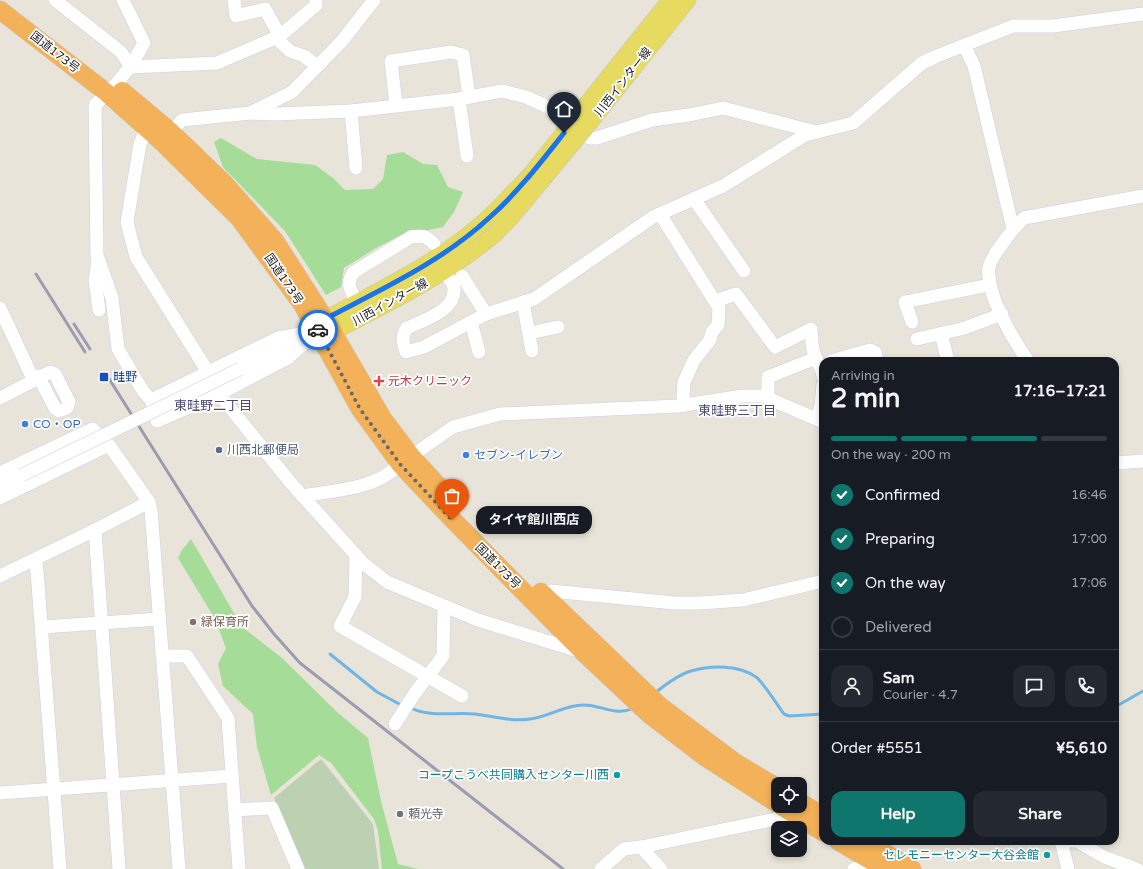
<!DOCTYPE html>
<meta charset="utf-8">
<style>
:root{--surface:#171b24;--page:#242831;--text:#f1f3f6;--muted:#9ea1a6;--line:#363941;--accent:#0f766e}
body{margin:0;font-family:"Varela Round","Noto Sans JP",sans-serif;background:var(--page);color:var(--text);height:100vh;display:flex;flex-direction:column;font-size:15px;white-space:nowrap}
*{box-sizing:border-box;margin:0}
p{font-size:13px;color:var(--muted)}
.icon{flex:none;width:22px;height:22px;fill:none;stroke:currentColor;stroke-width:2;stroke-linecap:round;stroke-linejoin:round}
.map{position:relative;flex:1;overflow:hidden}
.side{position:absolute;left:819px;top:357px;width:300px;height:488px;display:flex;flex-direction:column;background:var(--surface);border-radius:12px;box-shadow:0 2px 6px #0003}
.side>*{flex:none}
.fabs{position:absolute;left:771px;top:777px;display:grid;gap:8px}
.fabs a{display:grid;place-items:center;width:36px;height:36px;border-radius:8px;background:var(--surface);box-shadow:0 2px 6px #0003;font-size:20px}
.pin{position:absolute;display:grid;place-items:center;width:34px;height:34px;color:#fff;margin:-41px -17px;border-radius:50% 50% 50% 0;rotate:-45deg;box-shadow:0 0 4px #0007}
.pin .icon{rotate:45deg}
.courier{position:absolute;display:grid;place-items:center;width:40px;height:40px;margin:-20px;border:3px solid #1a73e8;border-radius:50%;background:#fff;color:#222;box-shadow:0 1px 5px #0007}
.bubble{position:absolute;height:28px;border-radius:12px;background:var(--surface);box-shadow:0 2px 6px #0003;font-size:13px;font-weight:700;line-height:28px;text-align:center}
.head em{font-style:normal;font-weight:700}
.head div{display:flex;flex-direction:column-reverse}
.head{display:flex;align-items:center;justify-content:space-between;height:68px;padding:0 12px}
h1{font-size:26px;font-weight:700;line-height:30px}
.bar{display:grid;grid-template-columns:repeat(4,1fr);gap:6px 4px;align-content:center;height:48px;padding:0 12px}
.bar i{height:5px;border-radius:3px;background:var(--line)}
.bar .current{background:var(--accent)}
.bar p{grid-column:span 4}
.line{display:flex;align-items:center;gap:10px;padding:0 12px;border-top:1px solid var(--line)}
.line div{flex:1}
.round{display:grid;place-items:center;flex:none;width:42px;height:42px;border-radius:12px;background:var(--page)}
ol{padding:0 12px;list-style:none}
li{display:flex;align-items:center;gap:12px;height:44px}
li p{margin-inline-start:auto}
li .icon{padding:4px;border-radius:50%;background:var(--accent);color:#fff;stroke-width:4}
li:last-child{color:var(--muted)}
li i{width:22px;height:22px;border:2px solid var(--line);border-radius:50%}
.button{display:flex;gap:8px;margin-top:auto;padding:8px 12px}
.button a{flex:1;height:46px;border-radius:12px;background:var(--accent);color:#fff;font-size:16px;font-weight:700;line-height:46px;text-align:center}
.button a+a{background:var(--page);color:var(--text)}
.map>svg:first-child{display:block}
.green{fill:#a5dc98}
.cemetery{fill:#bcd1b1}
.lines{fill:none;stroke-linecap:round;stroke-linejoin:round}
.stream{stroke:#71b5e5;stroke-width:3}
.minor-casing{stroke:#cecfdf;stroke-width:14}
.major-casing{stroke:#c7c7c7;stroke-width:17}
.highway-casing{stroke:#c7c7c7;stroke-width:19}
.minor{stroke:#fff;stroke-width:13}
.major{stroke:#e6da60;stroke-width:16}
.highway{stroke:#f3b259;stroke-width:18}
.rail{stroke:#9c9cb0;stroke-width:3}
.minor-bridge-casing{stroke:#cecfdf;stroke-width:14;stroke-linecap:butt}
.major-bridge-casing{stroke:#c7c7c7;stroke-width:17;stroke-linecap:butt}
.minor-bridge{stroke:#fff;stroke-width:13}
.major-bridge{stroke:#e6da60;stroke-width:16}
.done{stroke:#6b6965;stroke-width:4;stroke-dasharray:0 7.2}
.route{stroke:#1a73e8;stroke-width:5}
.transit-dot{fill:#1a4fb4;stroke:#fff;stroke-width:1.5}
.health-dot{fill:#e0444e;stroke:#fff;stroke-width:1.5}
.shop-dot{fill:#3f7fe0;stroke:#fff;stroke-width:1.5}
.service-dot{fill:#5c6f8a;stroke:#fff;stroke-width:1.5}
.education-dot{fill:#8d6e63;stroke:#fff;stroke-width:1.5}
.culture-dot{fill:#0f9aa8;stroke:#fff;stroke-width:1.5}
.worship-dot{fill:#6b7280;stroke:#fff;stroke-width:1.5}
.labels{text-anchor:middle;stroke-width:3.5;stroke-linejoin:round;paint-order:stroke}
.street-label{font-size:12px;fill:#272727;stroke:#fff}
.transit-label{font-size:12px;fill:#164399;stroke:#fff;text-anchor:start}
.health-label{font-size:12px;fill:#be3a42;stroke:#fff;text-anchor:start}
.shop-label{font-size:12px;fill:#366cbe;stroke:#fff;text-anchor:start}
.service-label{font-size:12px;fill:#4e5e75;stroke:#fff;text-anchor:start}
.education-label{font-size:12px;fill:#785e54;stroke:#fff;text-anchor:start}
.culture-label{font-size:12px;fill:#0d838f;stroke:#fff;text-anchor:end}
.worship-label{font-size:12px;fill:#5b616d;stroke:#fff;text-anchor:start}
.neighbourhood-label{font-size:13px;fill:#4b4c73;stroke:#fff}
</style>
<div class="map">
<svg width="1143" height="869" viewBox="0 0 1143 869">
<rect width="100%" height="100%" fill="#e9e4d9"/>
<g class="green">
<path d="M221,138l36,21 58,6 18,13 12,12 28,-1 10,-10 4,-24 16,-3 20,12 14,1 11,22 15,5 -9,20 -11,15 -44,9 -23,12 -32,20 -3,19 -15,8 -41,-64 -62,-64 -9,-25z"/>
<path d="M191,539l51,88 40,31 55,54 31,26 13,63 17,63 20,5h-36l-4,-38 -4,-12 -43,-56 -12,-8 -48,40 -14,-48 -4,-33 -30,-28 -5,-22 8,-16 -11,-29 -37,-61 4,-8z"/>
</g>
<path class="cemetery" d="M321,759l52,65 6,45h-75l-30,-71z"/>
<g class="lines">
<g class="stream">
<path d="M330,654l47,38 26,14"/>
<path d="M655,693c11,-9 23,-18 36,-22 21,-6 48,-6 65,6 7,5 22,29 28,37l5,2 34,-2"/>
<path d="M409,707c20,11 44,5 66,7 18,2 37,8 55,5 18,-2 35,-14 53,-14 20,0 32,12 51,3"/>
<path d="M1115,707l28,-16"/>
</g>
<g class="minor-casing">
<g id="minor">
<path d="M55,0l66,52 10,15 86,-4 63,-27 -15,-27 -29,7 -2,-16"/>
<path d="M123,0l21,43c-15,28 -26,40 -49,62l2,150 15,43 6,51 25,42 8,9 6,21 62,-27 69,-36 29,-27"/>
<path d="M280,36l36,-31v-5"/>
<path d="M276,38l14,13 14,5 13,10"/>
<path d="M964,45l10,21 39,163"/>
<path d="M459,99l8,57"/>
<path d="M396,105l-5,-44 60,-9 12,3 6,41"/>
<path d="M351,111l5,57"/>
<path d="M252,112l40,-20 50,-51 32,-41"/>
<path d="M146,129l-6,15 -13,78 9,35 72,115 11,22 71,88 73,81 24,19 91,38 104,32"/>
<path d="M166,138l16,-18 69,-7 24,1 76,-3 108,-12 43,-8 24,6 35,16 28,25h8l55,-18 37,-5 34,-7 93,24"/>
<path d="M694,199l50,72"/>
<path d="M660,214l59,94 -1,17 -6,7 -2,8 -16,20 -10,22 -1,16 2,7"/>
<path d="M98,260l-3,20 4,30"/>
<path d="M443,271c3,4 8,9 10,13 8,25 -29,36 -46,44 -6,8 -4,15 -1,24l18,-5 62,-33 48,-15 119,-82 70,-31 82,-51 48,-12 69,-60 15,-7 76,-30h40l90,-12"/>
<path d="M462,276l24,38"/>
<path d="M715,301l21,-7 39,53 36,-18c1,9 0,21 5,29 3,7 6,10 7,18"/>
<path d="M357,302c-6,-11 -12,-19 -3,-30l57,-35c11,-2 16,-1 23,7"/>
<path d="M523,302l9,49"/>
<path d="M0,308l33,71"/>
<path d="M471,322l8,30"/>
<path d="M912,322l-7,-20 84,-17"/>
<path d="M529,333l29,-6"/>
<path d="M941,334l7,27"/>
<path d="M917,339l48,-11 37,-14"/>
<path d="M831,361l39,-11 5,2 2,9"/>
<path d="M1028,361c-15,-21 -42,-67 -39,-93 1,-11 26,-42 35,-50l119,-22"/>
<path d="M240,369l63,-31"/>
<path d="M0,398l50,-26 5,2 14,28 -2,6 -8,3 -4,-3 -17,-32"/>
<path d="M768,398v-21l48,-19"/>
<path d="M151,400l127,-62 39,-7"/>
<path d="M817,418l4,-12 2,-21"/>
<path d="M1115,463l28,-2"/>
<path d="M0,473l93,-44 16,16 40,57 2,8 28,359"/>
<path d="M0,486l22,-11"/>
<path d="M302,496c33,-6 73,-6 98,-32l53,-37 47,-13 178,-8 65,-10h20l60,26"/>
<path d="M0,498l109,-53"/>
<path d="M95,530l24,339"/>
<path d="M356,555l-1,42 -15,29 122,70"/>
<path d="M36,559l24,310"/>
<path d="M0,576l95,-46 54,-28"/>
<path d="M539,599l12,-8 123,12h26l43,-3 80,-19"/>
<path d="M42,627l117,-8"/>
<path d="M162,656h25l41,62 11,151"/>
<path d="M395,724l20,-31 28,-37 1,-49"/>
<path d="M0,793l232,-17"/>
<path d="M235,810l37,-2 26,61"/>
<path d="M1061,841h16l27,16 33,12"/>
<path d="M1061,841l7,28"/>
<path d="M601,869l23,-20 17,-2"/>
<path d="M661,869l-20,-22 154,-32"/>
<path d="M854,869l21,-6"/>
</g>
</g>
<g class="major-casing">
<g id="major">
<path d="M581,111l89,-111"/>
<path d="M592,120l96,-120"/>
<path d="M318,330l7,-11c65,-34 133,-66 183,-121"/>
<path d="M320,332h13c56,-29 114,-57 162,-98 9,-8 17,-18 25,-27"/>
</g>
</g>
<g class="highway-casing">
<g id="highway">
<path d="M0,10l107,83 55,49 77,76 63,86 58,105 40,55 53,56 131,133 66,62 55,42 73,47"/>
<path d="M122,91l49,41 53,51 51,58 50,78 58,100 28,37 41,45"/>
<path d="M541,592l119,114 76,57 42,25"/>
<path d="M800,802l23,14"/>
<path d="M781,806l42,26"/>
<path d="M838,841l47,28"/>
<path d="M865,841l47,28"/>
</g>
</g>
<use href="#minor" class="minor"/>
<use href="#major" class="major"/>
<use href="#highway" class="highway"/>
<g class="rail">
<path d="M36,274l49,78"/>
<path d="M74,324l16,25"/>
<path d="M108,377l144,229 22,28 26,29 263,206"/>
</g>
<g class="minor-bridge-casing">
<path id="minor-bridge" d="M22,475l218,-106"/>
</g>
<g class="major-bridge-casing">
<g id="major-bridge">
<path d="M508,198l22,-23 51,-64"/>
<path d="M520,207l72,-87"/>
</g>
</g>
<use href="#minor-bridge" class="minor-bridge"/>
<use href="#major-bridge" class="major-bridge"/>
</g>
<g class="lines">
<path class="done" d="M318,330l42,79 40,55 52,56"/>
<path class="route" d="M318,330l7,-11c57,-30 118,-58 165,-102 28,-25 51,-55 74,-84"/>
</g>
<rect class="transit-dot" x="99" y="372" width="10" height="10" rx="2"/>
<path class="health-dot" d="M377 375h4v4h4v4h-4v4h-4v-4h-4v-4h4z"/>
<g class="shop-dot">
<circle cx="25" cy="424" r="4"/>
<circle cx="466" cy="455" r="4"/>
</g>
<circle class="service-dot" cx="219" cy="450" r="4"/>
<circle class="education-dot" cx="193" cy="622" r="4"/>
<g class="culture-dot">
<circle cx="617" cy="775" r="4"/>
<circle cx="1047" cy="855" r="4"/>
</g>
<circle class="worship-dot" cx="400" cy="814" r="4"/>
<g class="labels">
<g class="street-label">
<text transform="translate(55 52) rotate(38)" y="4">国道173号</text>
<text transform="translate(623 82) rotate(-52)" y="4">川西インター線</text>
<text transform="translate(284 279) rotate(56)" y="4">国道173号</text>
<text transform="translate(390 302) rotate(-29)" y="4">川西インター線</text>
<text transform="translate(498 566) rotate(45)" y="4">国道173号</text>
</g>
<g class="transit-label">
<text x="113" y="381">畦野</text>
</g>
<g class="health-label">
<text x="388" y="385">元木クリニック</text>
</g>
<g class="shop-label">
<text x="33" y="428">CO・OP</text>
<text x="474" y="459">セブン-イレブン</text>
</g>
<g class="service-label">
<text x="227" y="454">川西北郵便局</text>
</g>
<g class="education-label">
<text x="201" y="626">緑保育所</text>
</g>
<g class="culture-label">
<text x="609" y="779">コープこうべ共同購入センター川西</text>
<text x="1039" y="859">セレモニーセンター大谷会館</text>
</g>
<g class="worship-label">
<text x="408" y="818">頼光寺</text>
</g>
<g class="neighbourhood-label">
<text x="213" y="410">東畦野二丁目</text>
<text x="737" y="415">東畦野三丁目</text>
</g>
</g>
</svg>
<div class="fabs">
<a><svg class="icon" aria-label="locate" viewBox="0 0 24 24"><circle cx="12" cy="12" r="6"/><path d="M12 2v4M12 18v4M2 12h4M18 12h4"/></svg></a>
<a><svg class="icon" aria-label="layers" viewBox="0 0 24 24"><path d="M12 4l9 5-9 5-9-5zM3 14l9 5 9-5"/></svg></a>
</div>
<div class="pin" style="left:452px;top:520px;background:#ea580c"><svg class="icon" aria-label="bag" viewBox="0 0 24 24"><path d="M5 8h14l-1 12H6zM9 8a3 3 0 0 1 6 0"/></svg></div>
<div class="pin" style="left:564px;top:133px;background:#1f2937"><svg class="icon" aria-label="home" viewBox="0 0 24 24"><path d="M3 11l9-7 9 7M6 9v11h12V9"/></svg></div>
<div class="courier" style="left:318px;top:330px"><svg class="icon" aria-label="car" viewBox="0 0 24 24"><path d="M5 17H2v-5l4-1 3-4h7l3 4 3 1v5h-3M9 17h6M6 11h13"/><circle cx="7" cy="17" r="2"/><circle cx="17" cy="17" r="2"/></svg></div>
<div class="bubble" style="left:476px;top:506px;width:116px">タイヤ館川西店</div>
<section class="side">
<div class="head"><div><h1>2 min</h1><p>Arriving in</p></div><em>17:16–17:21</em></div>
<div class="bar"><i class="current"></i><i class="current"></i><i class="current"></i><i></i><p>On the way · 200 m</p></div>
<ol>
<li><svg class="icon" aria-label="check" viewBox="0 0 24 24"><path d="M5 12l5 5 9-10"/></svg>Confirmed<p>16:46</p></li>
<li><svg class="icon" aria-label="check" viewBox="0 0 24 24"><path d="M5 12l5 5 9-10"/></svg>Preparing<p>17:00</p></li>
<li><svg class="icon" aria-label="check" viewBox="0 0 24 24"><path d="M5 12l5 5 9-10"/></svg>On the way<p>17:06</p></li>
<li><i></i>Delivered</li>
</ol>
<div class="line" style="height:72px"><a class="round"><svg class="icon" aria-label="person" viewBox="0 0 24 24"><circle cx="12" cy="8" r="4"/><path d="M4 21q1-7 8-7t8 7"/></svg></a><div><b>Sam</b><p>Courier · 4.7</p></div><a class="round"><svg class="icon" aria-label="chat" viewBox="0 0 24 24"><path d="M4 5h16v11H9l-5 4z"/></svg></a><a class="round"><svg class="icon" aria-label="phone" viewBox="0 0 24 24"><path d="M5 4h4l2 5-3 2q2 4 5 5l2-3 5 2v4C11 20 4 13 5 4z"/></svg></a></div>
<div class="line" style="height:52px"><div>Order #5551</div><b>¥5,610</b></div>
<div class="button"><a>Help</a><a>Share</a></div>
</section>
</div>
